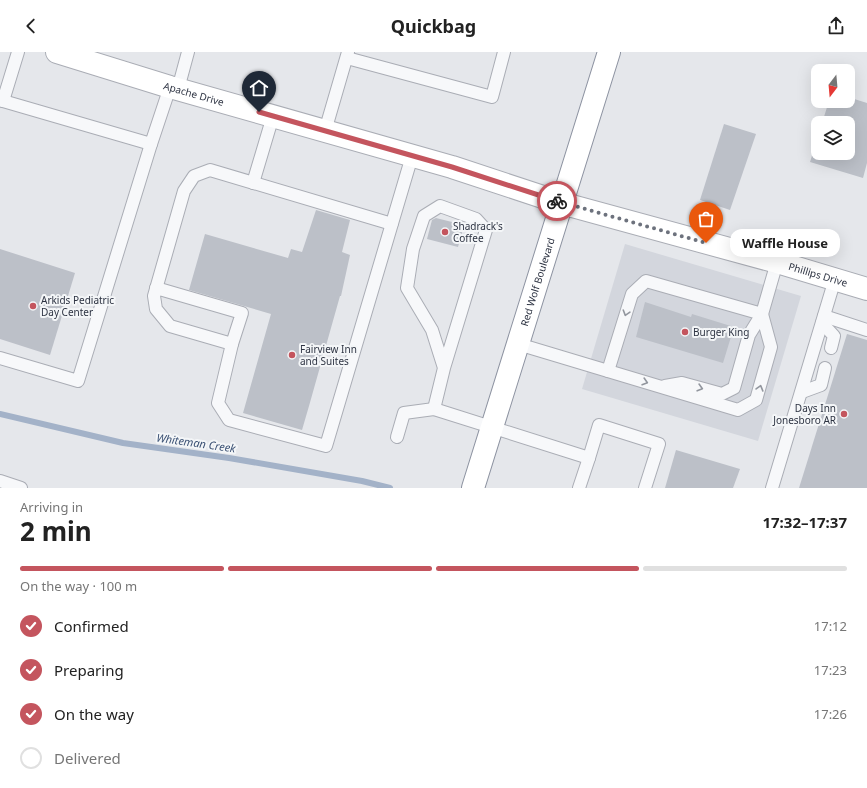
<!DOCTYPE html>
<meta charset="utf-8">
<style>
:root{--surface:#fff;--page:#f2f2f2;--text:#222;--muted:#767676;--line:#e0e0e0;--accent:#c4555e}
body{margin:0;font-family:"Noto Sans",sans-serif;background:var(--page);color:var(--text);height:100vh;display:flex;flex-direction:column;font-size:15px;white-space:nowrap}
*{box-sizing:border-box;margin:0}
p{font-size:13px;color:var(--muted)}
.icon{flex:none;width:22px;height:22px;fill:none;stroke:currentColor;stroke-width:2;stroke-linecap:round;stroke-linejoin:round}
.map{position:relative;height:436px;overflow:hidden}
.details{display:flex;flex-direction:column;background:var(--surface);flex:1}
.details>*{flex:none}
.needle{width:26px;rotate:196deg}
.controls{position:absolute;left:811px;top:12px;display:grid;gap:8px}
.controls a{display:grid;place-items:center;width:44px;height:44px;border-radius:8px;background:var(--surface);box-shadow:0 4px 16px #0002;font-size:20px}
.pin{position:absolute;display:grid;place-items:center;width:34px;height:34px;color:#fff;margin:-41px -17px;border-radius:50% 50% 50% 0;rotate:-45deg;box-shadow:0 0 4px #0007}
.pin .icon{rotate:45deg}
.courier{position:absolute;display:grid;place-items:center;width:40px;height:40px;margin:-20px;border:3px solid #c4555e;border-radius:50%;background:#fff;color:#222;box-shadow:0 1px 5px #0007}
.bubble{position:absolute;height:28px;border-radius:12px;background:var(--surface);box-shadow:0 4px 16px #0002;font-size:13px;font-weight:700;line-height:28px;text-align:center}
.summary em{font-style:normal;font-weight:700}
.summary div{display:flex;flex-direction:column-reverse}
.summary{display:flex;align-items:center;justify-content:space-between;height:68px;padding:0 20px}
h1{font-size:26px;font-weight:700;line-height:30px}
.bar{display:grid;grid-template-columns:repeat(4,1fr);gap:6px 4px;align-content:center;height:48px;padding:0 20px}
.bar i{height:5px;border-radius:3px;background:var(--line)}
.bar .current{background:var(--accent)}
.bar p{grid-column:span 4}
ol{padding:0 20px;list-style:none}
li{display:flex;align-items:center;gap:12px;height:44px}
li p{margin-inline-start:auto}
li .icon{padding:4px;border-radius:50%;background:var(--accent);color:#fff;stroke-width:4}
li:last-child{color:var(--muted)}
li i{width:22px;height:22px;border:2px solid var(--line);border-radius:50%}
header{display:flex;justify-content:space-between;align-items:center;height:52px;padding:0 20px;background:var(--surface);font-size:18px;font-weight:700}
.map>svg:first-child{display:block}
.built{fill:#d3d6dd}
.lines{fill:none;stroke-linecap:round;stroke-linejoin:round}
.stream{stroke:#a3b2c8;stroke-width:6}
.building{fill:#bcc0c8}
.lane-casing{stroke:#aaadb5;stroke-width:14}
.secondary-casing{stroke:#aaadb5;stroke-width:24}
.highway-casing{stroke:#8d93a1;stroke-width:24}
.lane{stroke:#f7f8fa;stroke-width:12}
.secondary{stroke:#fff;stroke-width:22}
.highway{stroke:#fff;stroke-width:22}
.oneway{stroke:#92969e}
.done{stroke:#6d727d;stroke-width:4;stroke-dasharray:0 7.2}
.route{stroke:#c4555e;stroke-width:5}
.poi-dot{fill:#c4555e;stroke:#f4f6f8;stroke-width:1.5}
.labels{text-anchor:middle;stroke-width:4;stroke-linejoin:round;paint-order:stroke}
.street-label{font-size:10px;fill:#2d3342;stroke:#f4f6f8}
.poi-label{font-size:10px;fill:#2d3342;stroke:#f4f6f8;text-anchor:start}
.water-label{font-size:11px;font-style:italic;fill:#3a5073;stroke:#f4f6f8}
</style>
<header><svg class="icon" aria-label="back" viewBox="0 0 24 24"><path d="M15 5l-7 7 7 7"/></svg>Quickbag<svg class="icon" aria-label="share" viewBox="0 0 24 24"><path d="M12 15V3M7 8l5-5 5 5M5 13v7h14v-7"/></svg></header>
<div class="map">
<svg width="867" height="436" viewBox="0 0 867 436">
<rect width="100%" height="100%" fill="#e5e7eb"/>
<path class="built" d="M625,192l176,52 -43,145 -176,-52z"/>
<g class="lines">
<path class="stream" d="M0,362l123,29 106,15 133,23 28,7"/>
</g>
<g class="building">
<path d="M848,45l19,6v60l-4,15 -53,-16 8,-25v16h30v-30h-26l7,-22h19z"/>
<path d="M724,72l32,10 -26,76 -30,-10z"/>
<path d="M316,158l34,10 -8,32 8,3 -9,41h-1l-31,110 -7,24 -59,-17 28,-99 -82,-24 16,-56 83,24 3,-9 11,3z"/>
<path d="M436,166l28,7 -6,22 -31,-8 5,-19z"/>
<path d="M0,197l75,24 -25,82 -50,-16z"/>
<path d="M645,250l46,15 1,-3 42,13 -11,36 -87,-26z"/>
<path d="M847,282l20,6v148h-68z"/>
<path d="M676,398l64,19 -7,19h-68z"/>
</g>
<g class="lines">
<g class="lane-casing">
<g id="lane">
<path d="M347,6l145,39 12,-45"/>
<path d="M178,37l10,-37"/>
<path d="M0,48l3,1 15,-49"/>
<path d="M3,49l148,43"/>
<path d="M325,79l23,-79"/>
<path d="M253,131l20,-67"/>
<path d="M392,172l-182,-54 -16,6 -10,15 -30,105 2,13 14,17 62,18 -14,59 11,17 97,26 86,-290"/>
<path d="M156,236l86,25 -10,31"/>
<path d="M824,264l43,14"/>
<path d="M822,271l12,13 -3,12"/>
<path d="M518,292l220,66 18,-10 15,-53 -9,-33"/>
<path d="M0,306l78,23 73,-237 19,-57"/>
<path d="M444,316l-12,-38 -25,-42 6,-39 11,-33 16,-10 36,13 10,11 -42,138 -10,41 155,49 -10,30"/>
<path d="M608,319l24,-77 14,-13 116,33"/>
<path d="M665,334l17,-3 40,11 12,-6 15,-53 13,-21 15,-52"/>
<path d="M802,340l19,-7 4,-17"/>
<path d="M397,385l7,-24 30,-4"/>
<path d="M589,406l10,-33 60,19 -14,44"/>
<path d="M0,429l21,7"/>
<path d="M772,436l63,-209"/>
</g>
</g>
<g class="secondary-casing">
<g id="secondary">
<path id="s1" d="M57,0l113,35 282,80 109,36 216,59 90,27"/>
</g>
</g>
<g class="highway-casing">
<g id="highway">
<path id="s2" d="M473,436l136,-436"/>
</g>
</g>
<use href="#lane" class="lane"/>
<use href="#secondary" class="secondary"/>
<use href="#highway" class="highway"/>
</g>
<defs><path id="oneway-chevron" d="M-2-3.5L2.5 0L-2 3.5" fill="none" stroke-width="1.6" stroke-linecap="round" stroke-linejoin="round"/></defs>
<g class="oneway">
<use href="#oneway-chevron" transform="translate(626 261) rotate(107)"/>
<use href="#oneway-chevron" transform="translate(645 330) rotate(17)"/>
<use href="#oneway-chevron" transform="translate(700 336) rotate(16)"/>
<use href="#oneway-chevron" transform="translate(760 336) rotate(-74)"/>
</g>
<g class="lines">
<path class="done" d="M557,149l149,42"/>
<path class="route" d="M259,60l193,55 105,34"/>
</g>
<g class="poi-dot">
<circle cx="445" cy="180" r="4"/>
<circle cx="33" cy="254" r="4"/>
<circle cx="685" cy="280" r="4"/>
<circle cx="292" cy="303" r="4"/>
<circle cx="844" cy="362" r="4"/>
</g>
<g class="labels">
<g class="street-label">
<text dy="4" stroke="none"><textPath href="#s1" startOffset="143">Apache Drive</textPath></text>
<text dy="4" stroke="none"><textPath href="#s1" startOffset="793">Phillips Drive</textPath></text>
<text dy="4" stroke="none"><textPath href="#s2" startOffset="216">Red Wolf Boulevard</textPath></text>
</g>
<g class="poi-label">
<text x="453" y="178">Shadrack's<tspan x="453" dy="12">Coffee</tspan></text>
<text x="41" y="252">Arkids Pediatric<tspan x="41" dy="12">Day Center</tspan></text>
<text x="693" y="284">Burger King</text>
<text x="300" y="301">Fairview Inn<tspan x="300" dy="12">and Suites</tspan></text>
<text x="836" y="360" text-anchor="end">Days Inn<tspan x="836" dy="12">Jonesboro AR</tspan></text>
</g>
<g class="water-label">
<text transform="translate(196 391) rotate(8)" y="4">Whiteman Creek</text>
</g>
</g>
</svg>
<div class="controls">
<a><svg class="needle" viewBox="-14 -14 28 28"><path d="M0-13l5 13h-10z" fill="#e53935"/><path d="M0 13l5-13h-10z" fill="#767676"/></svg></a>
<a><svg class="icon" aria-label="layers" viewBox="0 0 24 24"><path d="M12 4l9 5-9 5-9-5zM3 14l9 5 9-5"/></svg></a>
</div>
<div class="pin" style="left:706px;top:191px;background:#ea580c"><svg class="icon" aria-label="bag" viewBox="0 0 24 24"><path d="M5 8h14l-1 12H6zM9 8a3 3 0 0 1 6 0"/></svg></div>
<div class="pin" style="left:259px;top:60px;background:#1f2937"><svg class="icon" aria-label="home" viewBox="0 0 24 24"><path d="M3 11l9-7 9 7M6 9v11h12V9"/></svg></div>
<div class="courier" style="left:557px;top:149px"><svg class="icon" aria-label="bike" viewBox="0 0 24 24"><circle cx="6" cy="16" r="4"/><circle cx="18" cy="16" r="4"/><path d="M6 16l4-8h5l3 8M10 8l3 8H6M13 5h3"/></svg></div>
<div class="bubble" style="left:730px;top:177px;width:110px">Waffle House</div>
</div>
<section class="details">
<div class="summary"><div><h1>2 min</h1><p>Arriving in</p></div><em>17:32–17:37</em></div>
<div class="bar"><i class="current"></i><i class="current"></i><i class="current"></i><i></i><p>On the way · 100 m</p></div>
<ol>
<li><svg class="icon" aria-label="check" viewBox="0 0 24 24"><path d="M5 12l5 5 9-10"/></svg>Confirmed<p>17:12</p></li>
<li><svg class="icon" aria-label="check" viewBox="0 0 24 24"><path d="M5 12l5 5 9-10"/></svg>Preparing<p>17:23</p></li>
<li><svg class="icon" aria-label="check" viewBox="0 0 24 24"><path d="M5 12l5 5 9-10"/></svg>On the way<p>17:26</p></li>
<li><i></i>Delivered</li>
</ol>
</section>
